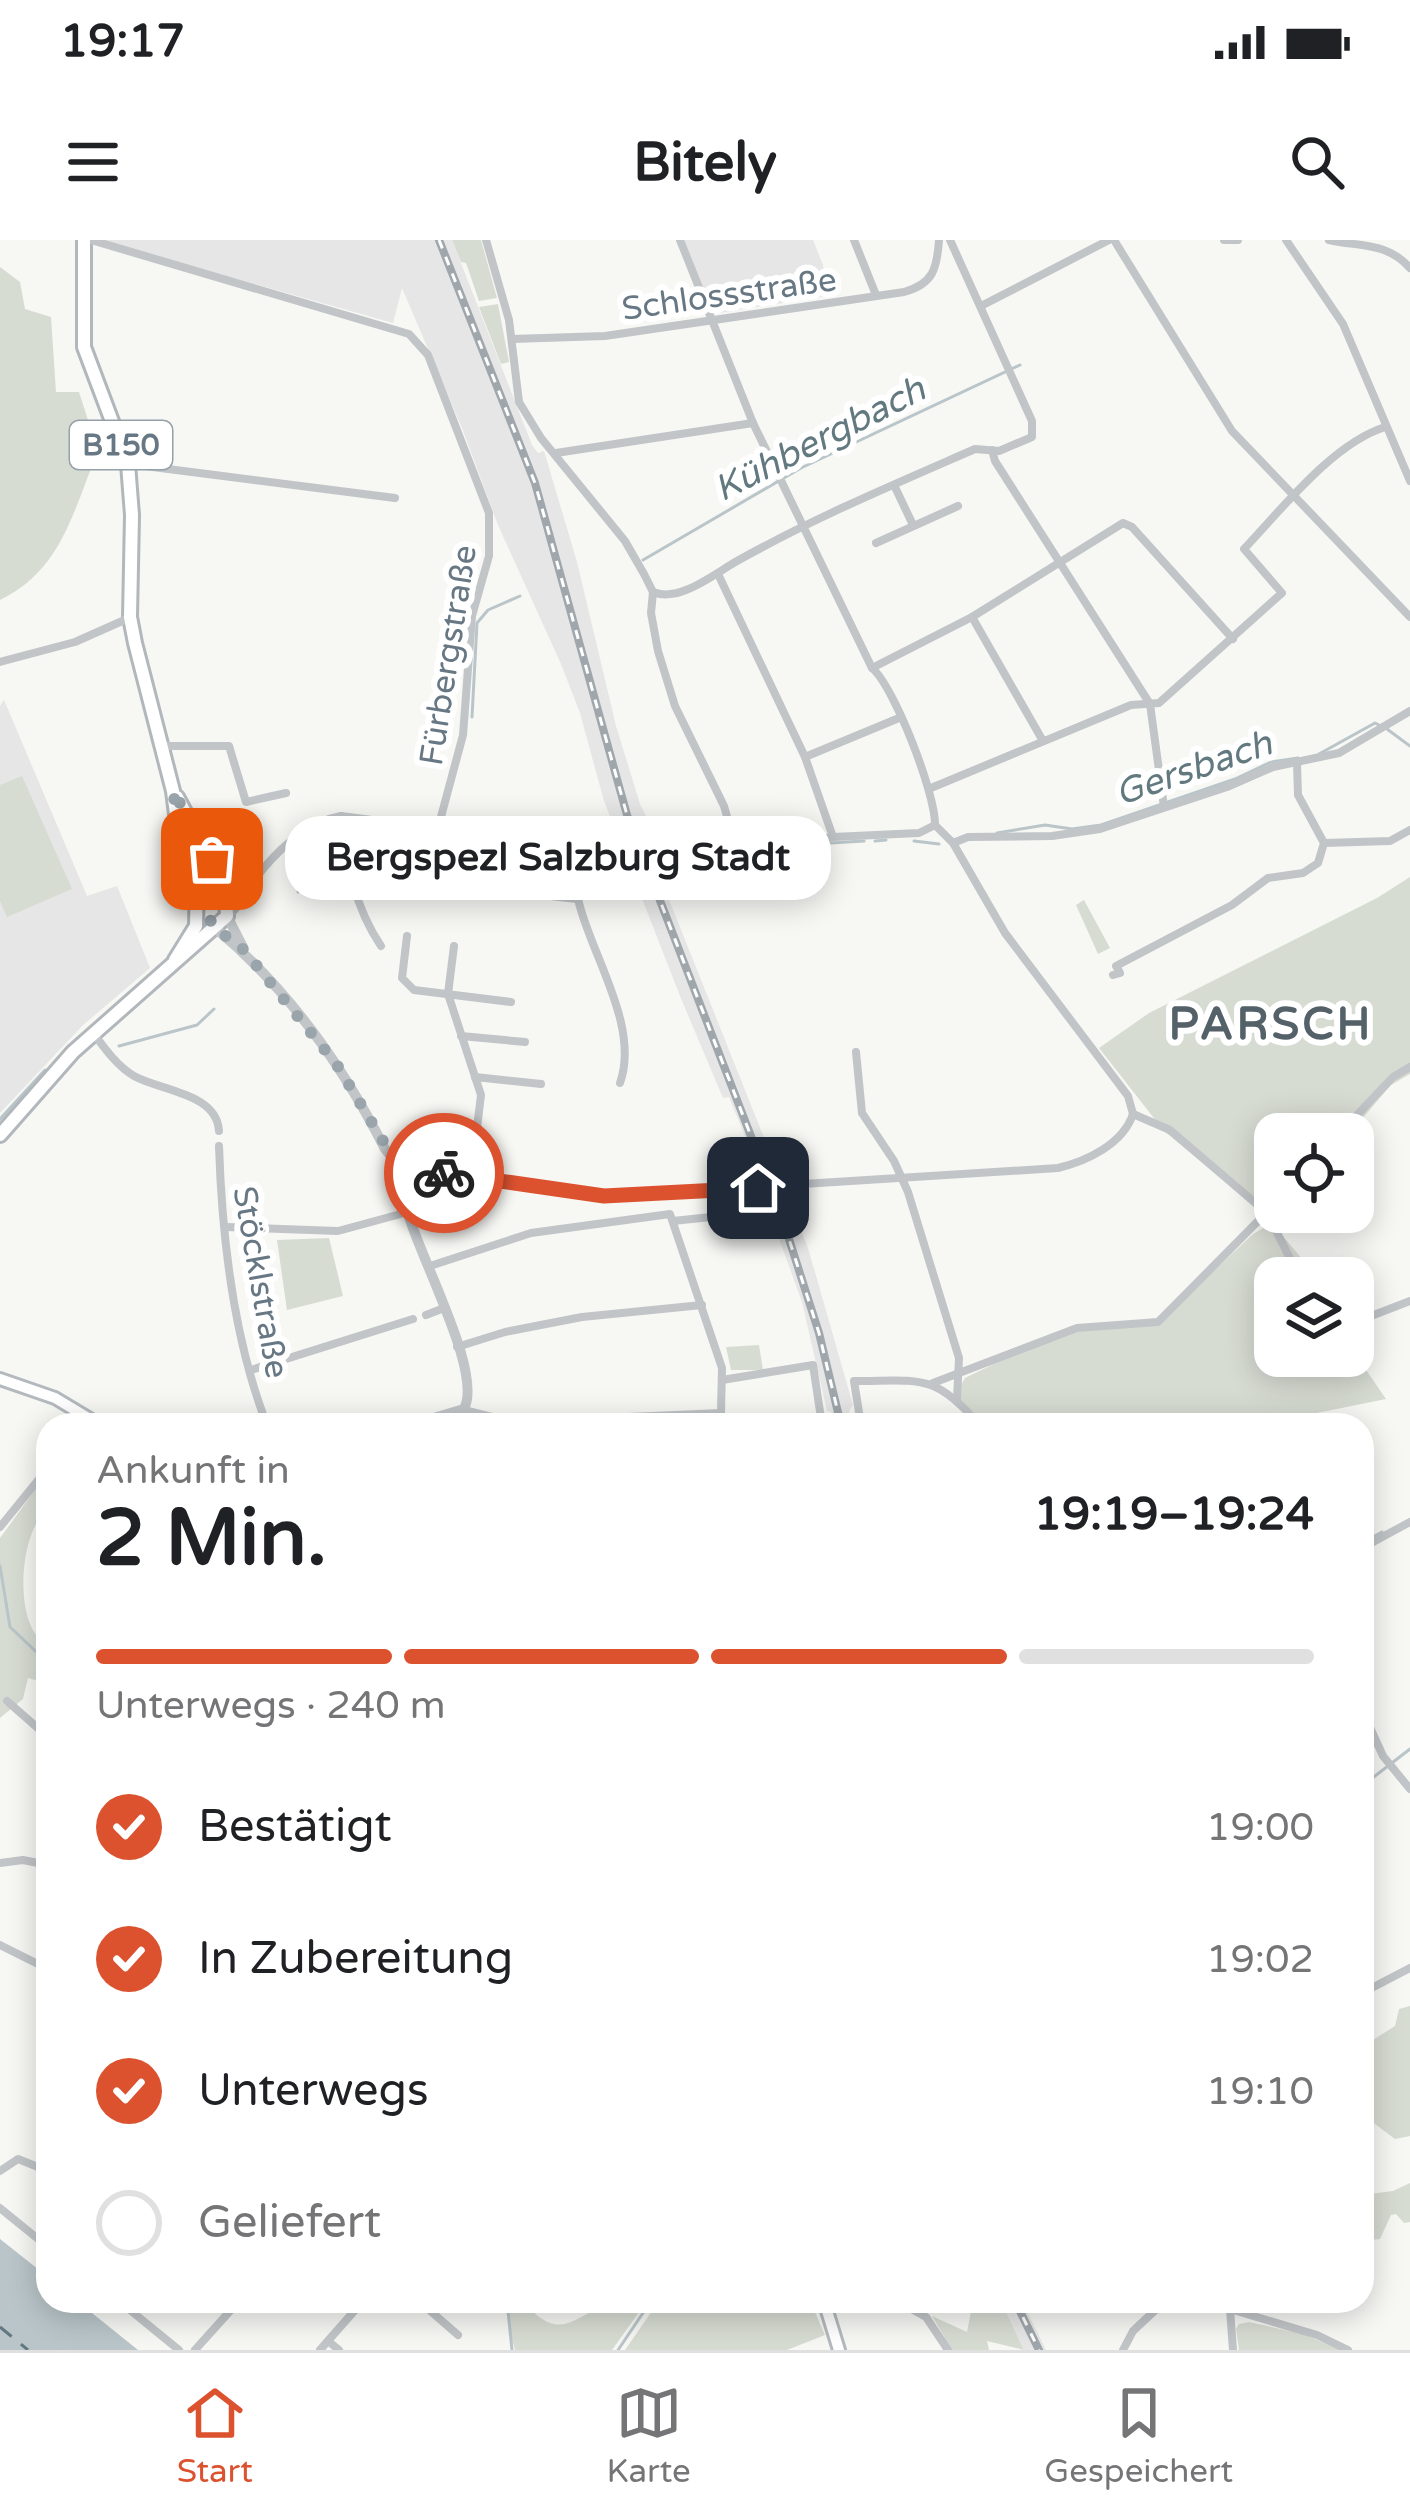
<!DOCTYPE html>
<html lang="de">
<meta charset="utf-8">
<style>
:root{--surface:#fff;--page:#f6f6f6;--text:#202124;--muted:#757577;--line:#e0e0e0;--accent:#dc522f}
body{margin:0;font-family:"Varela Round",sans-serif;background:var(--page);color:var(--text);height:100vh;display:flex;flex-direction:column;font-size:45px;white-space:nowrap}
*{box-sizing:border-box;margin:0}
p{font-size:39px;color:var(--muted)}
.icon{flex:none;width:66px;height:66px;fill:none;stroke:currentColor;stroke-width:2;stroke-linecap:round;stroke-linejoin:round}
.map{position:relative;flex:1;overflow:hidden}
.sheet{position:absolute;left:36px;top:1173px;width:1338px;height:900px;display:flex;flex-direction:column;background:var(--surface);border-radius:36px;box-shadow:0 6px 30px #0003}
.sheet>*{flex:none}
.controls{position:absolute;left:1254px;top:873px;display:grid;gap:24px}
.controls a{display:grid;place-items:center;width:120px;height:120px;border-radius:24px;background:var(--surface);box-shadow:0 6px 30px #0003;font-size:60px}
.pin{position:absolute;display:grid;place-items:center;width:102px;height:102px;color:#fff;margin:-51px;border-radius:24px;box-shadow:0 6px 18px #0006}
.courier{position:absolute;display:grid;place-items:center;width:120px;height:120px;margin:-60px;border:9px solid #dc522f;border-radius:50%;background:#fff;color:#222;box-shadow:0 3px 15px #0007}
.bubble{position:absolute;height:84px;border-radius:36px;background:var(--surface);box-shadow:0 6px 30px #0003;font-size:39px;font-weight:700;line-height:84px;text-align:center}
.summary em{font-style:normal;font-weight:700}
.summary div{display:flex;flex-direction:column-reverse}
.summary{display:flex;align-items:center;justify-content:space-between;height:204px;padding:0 60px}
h1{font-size:78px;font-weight:700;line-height:90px}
.bar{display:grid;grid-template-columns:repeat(4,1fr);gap:18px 12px;align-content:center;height:144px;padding:0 60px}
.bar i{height:15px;border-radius:9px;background:var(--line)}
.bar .active{background:var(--accent)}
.bar p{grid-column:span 4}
ol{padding:0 60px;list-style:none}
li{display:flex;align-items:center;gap:36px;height:132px}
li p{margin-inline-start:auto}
li .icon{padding:12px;border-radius:50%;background:var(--accent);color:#fff;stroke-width:4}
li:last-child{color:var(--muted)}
li i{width:66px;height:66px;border:6px solid var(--line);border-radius:50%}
.status{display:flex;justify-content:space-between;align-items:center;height:84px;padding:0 60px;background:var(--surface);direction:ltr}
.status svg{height:33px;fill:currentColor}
header{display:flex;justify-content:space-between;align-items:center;height:156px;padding:0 60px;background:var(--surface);font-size:54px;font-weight:700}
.tab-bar{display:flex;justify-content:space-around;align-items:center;height:168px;border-top:3px solid var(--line);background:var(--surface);font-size:33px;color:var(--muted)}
.tab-bar a{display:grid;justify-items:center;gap:6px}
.tab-bar .active{color:var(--accent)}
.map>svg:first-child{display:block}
.built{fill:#e5e6e5}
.green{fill:#d7dcd3}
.water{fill:#b9c5c9}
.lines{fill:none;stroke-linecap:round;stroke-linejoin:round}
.stream{stroke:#b9c5c9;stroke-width:3}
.ferry{stroke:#637980;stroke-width:3;stroke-dasharray:15 12;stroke-linecap:butt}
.minor-tunnel{stroke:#d3d7d8;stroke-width:8;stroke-dasharray:8 4;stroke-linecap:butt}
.secondary-casing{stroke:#b3b9bd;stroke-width:16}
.primary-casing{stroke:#b2b7bb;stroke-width:18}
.minor{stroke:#c1c5c8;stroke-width:8}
.tertiary{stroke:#c1c5c8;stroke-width:10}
.secondary{stroke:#fff;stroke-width:10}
.primary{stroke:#fff;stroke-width:12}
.rail-casing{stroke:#a0a7ac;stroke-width:8}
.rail{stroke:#fff;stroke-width:3;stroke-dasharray:9;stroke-linecap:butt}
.done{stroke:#99a4ab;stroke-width:12;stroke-dasharray:0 21.6}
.route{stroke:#dc522f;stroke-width:15}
.labels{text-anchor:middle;stroke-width:12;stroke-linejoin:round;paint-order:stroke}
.shield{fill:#fff;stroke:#95a0a9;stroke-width:3}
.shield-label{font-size:30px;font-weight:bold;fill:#677884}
.street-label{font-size:33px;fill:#677884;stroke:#fff}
.water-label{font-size:36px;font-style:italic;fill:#637980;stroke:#fff}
.district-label{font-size:45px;font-weight:bold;letter-spacing:3px;fill:#556169;stroke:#fff}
</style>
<div class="status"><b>19:17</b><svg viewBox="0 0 49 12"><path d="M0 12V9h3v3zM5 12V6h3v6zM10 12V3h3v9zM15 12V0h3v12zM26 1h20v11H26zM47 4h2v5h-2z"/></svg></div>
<header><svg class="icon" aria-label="menu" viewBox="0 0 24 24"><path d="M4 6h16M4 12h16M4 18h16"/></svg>Bitely<svg class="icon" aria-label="search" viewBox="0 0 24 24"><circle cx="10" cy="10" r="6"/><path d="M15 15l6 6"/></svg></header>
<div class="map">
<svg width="1410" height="2110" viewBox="0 0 1410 2110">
<rect width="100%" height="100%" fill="#f7f7f4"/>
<g class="built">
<path d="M99,0h353l80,205 6,8 6,-2 33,111 39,164 24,78 18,37 -10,6 160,401 45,157 -4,6 3,14h-18l-3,-13 -4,-1 -25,-109 -34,-94 1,-10 -7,-20 -33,-81 -6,1 -43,-102 -76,-195 -24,-88 -19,-49 -63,-139 -36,-97 -60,-140 -9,35z"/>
<path d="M684,0h129l10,25 3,31 -107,17 -10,-9z"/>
<path d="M4,460l83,196 30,-10 33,82 -67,57 -83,88v-407z"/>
<path d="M1001,2061h21l24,49h-22z"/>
</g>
<g class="green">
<path d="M452,0h29l16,58 -18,3 -13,-38 -5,-1z"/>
<path d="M0,27l20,15 5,27 26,8 5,75h23l19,59c-25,60 -36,119 -98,149z"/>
<path d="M498,64l11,58 -8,2 -22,-57z"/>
<path d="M22,536l50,113 -65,28 -7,-16v-116z"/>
<path d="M1410,637v197l-19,11 -42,49h-74v77l-58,-36 -53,-44 -65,-83 50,-35 228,-115z"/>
<path d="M1084,660l26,48 -12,6 -22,-49z"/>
<path d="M1272,983l46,55h-43v78h78v-5l33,48 -128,26h-276l-21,-23 -3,-12 7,-12 84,-41 116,-20 88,-83z"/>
<path d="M329,998l14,58 -56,14 -10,-70z"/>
<path d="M759,1105l4,25h-32l-5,-23z"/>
<path d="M45,1249l3,19c-26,23 -31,87 -17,118 3,8 11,16 17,22v23l-13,9 -7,-2 -5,21 -23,19v-180l35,-48z"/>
<path d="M1410,1766v130l-15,3 -24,-18 -9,2v-76l33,-21 4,-17z"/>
<path d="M1410,1943v39l-6,1 -8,-9 -5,1 -11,24 -18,2v-46l31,-4z"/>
<path d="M509,2061h14c40,48 54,9 94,0 9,-2 21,0 30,0l-35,49h-97l-6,-22z"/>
<path d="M659,2061h151l15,34 -38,15h-162z"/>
<path d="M973,2061h28l23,49 -37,-9 2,9h-37l-20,-34 35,16z"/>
<path d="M1249,2082l54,12 38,16h-102l-3,-21 3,-5z"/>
</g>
<path class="water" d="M0,1999l48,38v24h29l61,49h-138z"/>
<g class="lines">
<g class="stream">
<path d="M643,320l158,-92 219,-103"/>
<path d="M472,477l5,-94 11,-13 32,-14"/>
<path d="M1387,489l23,17"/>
<path d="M1319,514l56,-31 4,2"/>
<path d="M346,590l80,5"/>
<path d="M997,593l48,-8 27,4 29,-4 134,-46 36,-17 27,-4"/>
<path d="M875,601l11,-1"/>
<path d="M914,601l25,3"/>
<path d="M831,603l33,-2"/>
<path d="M757,617l67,-13"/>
<path d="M683,626l65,-6"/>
<path d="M298,652c6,-28 12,-51 40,-61"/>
<path d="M119,806l78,-21 17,-16"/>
<path d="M0,879l45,-49"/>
<path d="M1362,1303l20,-11"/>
<path d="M0,1326l10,61 38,36"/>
<path d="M1362,1546l48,-37"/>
<path d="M507,2061l5,49"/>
<path d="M618,2110l33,-49"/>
</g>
<path class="ferry" d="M0,2087l28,23"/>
<path class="minor-tunnel" d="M758,948l29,-3"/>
<g class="secondary-casing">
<g id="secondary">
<path d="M0,1139l55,19 45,27"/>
<path d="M824,2061l15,49"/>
</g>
</g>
<g class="primary-casing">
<g id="primary">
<path d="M84,0v107l44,117 4,51 -2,102 5,26 38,148 4,31 20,57 -1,47 -21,34"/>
<path d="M0,895l73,-83 154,-136 -2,-29 -48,-90"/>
</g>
</g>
<g class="minor">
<path d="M91,0l318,94 19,21 61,158v43l-17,60 -9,119 -25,93"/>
<path d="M486,0l23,80 10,82 22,36 84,103 19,33 9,18 -2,21 7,38 17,55 49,100 14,49"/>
<path d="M680,0l73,183 119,245c22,18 64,127 63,157"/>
<path d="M854,0l22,55"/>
<path d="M1114,0l118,191 178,186"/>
<path d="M1224,0h14"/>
<path d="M1286,0l57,84 67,157"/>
<path d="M1329,0c31,7 58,2 81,28"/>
<path d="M981,66l128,-66"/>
<path d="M512,99l93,-3 299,-44c29,-8 33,-23 35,-52"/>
<path d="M992,210l3,11 155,243 14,103"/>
<path d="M556,213l197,-30"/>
<path d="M129,224l266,34"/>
<path d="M894,245l19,40"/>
<path d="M876,303l82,-37"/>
<path d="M718,334l87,183 28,80"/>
<path d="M653,352c26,11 61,-18 84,-31 77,-43 158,-77 238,-112l24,2 33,-14v-16l-82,-181"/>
<path d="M972,377l71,124"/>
<path d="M0,422l75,-20 54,-24"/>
<path d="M872,428l100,-51 151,-94 9,4 101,112"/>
<path d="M163,506h66l17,56 40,-9"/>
<path d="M805,517l94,-39"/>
<path d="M931,548l200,-83 28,-2 123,-110 -38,-44c38,-40 88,-105 141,-122"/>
<path d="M341,576c6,48 13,90 40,130"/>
<path d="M935,585l18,18 52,90 123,163 5,18"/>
<path d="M953,603l15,-6 84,-1 48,-7 127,-42 46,-20 66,-14 71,-42"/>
<path d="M1324,603l66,-2 20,-11"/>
<path d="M582,607c-2,17 -8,39 -3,56 13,53 61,124 41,180"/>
<path d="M656,609l20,11 31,2 126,-25 86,-4 16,-8"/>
<path d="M349,633l228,26"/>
<path d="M221,637l38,-5"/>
<path d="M228,676c16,-13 22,-31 35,-47 20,-24 47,-47 78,-53l265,34"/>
<path d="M407,696l-5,42 12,12 97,12"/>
<path d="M454,706l-6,48 33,101 -10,82"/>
<path d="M1113,735l7,-2 -4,-7 116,-61 36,-27 35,-5 15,-10 6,-20 -26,-48 -1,-33"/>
<path d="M94,794c11,15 24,33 40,42 27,15 83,17 85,55"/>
<path d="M461,796l64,6"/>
<path d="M856,812l6,61 32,48 14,31 51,166 -2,41"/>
<path d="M475,837l66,7"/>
<path d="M1133,874l37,16 97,83 33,65"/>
<path d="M1339,894l54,-57 17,-10"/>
<path d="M219,906c3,93 14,192 48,279"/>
<path d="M423,929l181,27 154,-8"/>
<path d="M787,945l271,-17c29,-7 65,-24 75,-54"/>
<path d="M673,981l85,-9"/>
<path d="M225,987l113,4 70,-19"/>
<path d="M430,1026l101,-33 139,-19 52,154 -1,45 -208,9 -49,-12"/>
<path d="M426,1075l18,-7"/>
<path d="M1353,1083l57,-22"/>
<path d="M457,1107l48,-15 77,-15 120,-12"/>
<path d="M251,1130l162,-51"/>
<path d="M722,1140l91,-15 9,60"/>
<path d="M933,1143l144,-55 81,-6 117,-118"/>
<path d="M861,1185l-7,-44c64,0 81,-9 125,44"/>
<path d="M0,1287l48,-59"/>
<path d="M1362,1308l48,-26"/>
<path d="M7,1461l41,36"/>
<path d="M1362,1470l21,46 27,33"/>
<path d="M0,1623l23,-3 25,5"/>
<path d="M43,1623l5,-72"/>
<path d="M0,1705l48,24"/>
<path d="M1362,1727l7,21"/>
<path d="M1362,1753l48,-25"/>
<path d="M0,1931l18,-12 30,12"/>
<path d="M0,1968l48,39"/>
<path d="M119,2061l60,49"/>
<path d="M419,2061l39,34"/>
<path d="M1223,2061l7,8 87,26 31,15"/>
<path d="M899,2062l27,15 22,33"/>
<path d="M1230,2069l3,41"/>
<path d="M328,2101l11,9"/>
<path d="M195,2110l44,-49"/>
<path d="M320,2110l43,-49"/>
<path d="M1123,2110l10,-19 32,-30"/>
</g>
<g class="tertiary">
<path d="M227,676l16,31"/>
<path d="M215,688c71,59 128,138 170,221l8,10 30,10 -13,43"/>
<path d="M406,925c-2,9 -4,19 -3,28 6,48 82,176 61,216l-54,16"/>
</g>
<use href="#secondary" class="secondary"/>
<use href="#primary" class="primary"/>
<g class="rail-casing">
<g id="rail">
<path d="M439,0l96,243 92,332 154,399 38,119 22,92"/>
<path d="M1015,2061l24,49"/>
</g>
</g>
<use href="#rail" class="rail"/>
</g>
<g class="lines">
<path class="done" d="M212,619l-39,-68 4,24 26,53 3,45 9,15 29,22 93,115 57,94 50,14"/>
<path class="route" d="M444,933l160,23 154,-8"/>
</g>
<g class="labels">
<rect class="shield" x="70" y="181" width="102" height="48" rx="9"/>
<g class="shield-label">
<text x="121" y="215">B150</text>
</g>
<g class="street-label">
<text transform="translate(729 53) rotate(-8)" y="12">Schlossstraße</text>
<text transform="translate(447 415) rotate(-81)" y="12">Fürbergstraße</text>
<text transform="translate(262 1042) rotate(80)" y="12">Stöcklstraße</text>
</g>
<g class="water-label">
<text transform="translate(819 198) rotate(-27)" y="13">Kühbergbach</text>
<text transform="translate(1193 527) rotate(-19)" y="13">Gersbach</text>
</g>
<g class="district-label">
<text x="1271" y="799">PARSCH</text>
</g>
</g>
</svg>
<div class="controls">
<a><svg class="icon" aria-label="locate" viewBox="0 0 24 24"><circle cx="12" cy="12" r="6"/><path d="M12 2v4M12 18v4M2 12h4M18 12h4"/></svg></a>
<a><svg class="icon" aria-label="layers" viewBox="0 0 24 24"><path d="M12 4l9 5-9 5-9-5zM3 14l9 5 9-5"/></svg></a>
</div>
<div class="pin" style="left:212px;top:619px;background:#ea580c"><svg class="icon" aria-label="bag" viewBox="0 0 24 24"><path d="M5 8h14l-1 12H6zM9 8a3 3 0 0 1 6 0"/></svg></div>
<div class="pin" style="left:758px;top:948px;background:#1f2937"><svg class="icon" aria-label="home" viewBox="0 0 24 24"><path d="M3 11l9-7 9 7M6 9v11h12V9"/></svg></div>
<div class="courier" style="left:444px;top:933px"><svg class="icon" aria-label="bike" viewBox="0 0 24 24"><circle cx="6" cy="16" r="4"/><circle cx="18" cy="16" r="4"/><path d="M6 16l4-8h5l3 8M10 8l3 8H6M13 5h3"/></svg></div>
<div class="bubble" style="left:285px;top:576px;width:546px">Bergspezl Salzburg Stadt</div>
<section class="sheet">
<div class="summary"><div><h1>2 Min.</h1><p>Ankunft in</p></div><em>19:19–19:24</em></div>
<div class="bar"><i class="active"></i><i class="active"></i><i class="active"></i><i></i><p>Unterwegs · 240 m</p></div>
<ol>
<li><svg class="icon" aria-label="check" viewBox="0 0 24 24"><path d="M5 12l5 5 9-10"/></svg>Bestätigt<p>19:00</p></li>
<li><svg class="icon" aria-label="check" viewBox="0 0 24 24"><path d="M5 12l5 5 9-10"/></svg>In Zubereitung<p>19:02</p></li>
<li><svg class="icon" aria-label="check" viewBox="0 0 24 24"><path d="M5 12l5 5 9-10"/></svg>Unterwegs<p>19:10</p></li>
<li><i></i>Geliefert</li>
</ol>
</section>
</div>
<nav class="tab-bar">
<a class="active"><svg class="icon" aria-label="home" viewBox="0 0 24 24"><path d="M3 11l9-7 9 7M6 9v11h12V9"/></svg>Start</a>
<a><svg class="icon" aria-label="map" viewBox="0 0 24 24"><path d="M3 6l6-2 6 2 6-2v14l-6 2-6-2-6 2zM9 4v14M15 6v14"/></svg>Karte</a>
<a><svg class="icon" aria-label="saved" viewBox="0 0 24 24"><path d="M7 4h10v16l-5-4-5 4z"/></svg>Gespeichert</a>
</nav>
